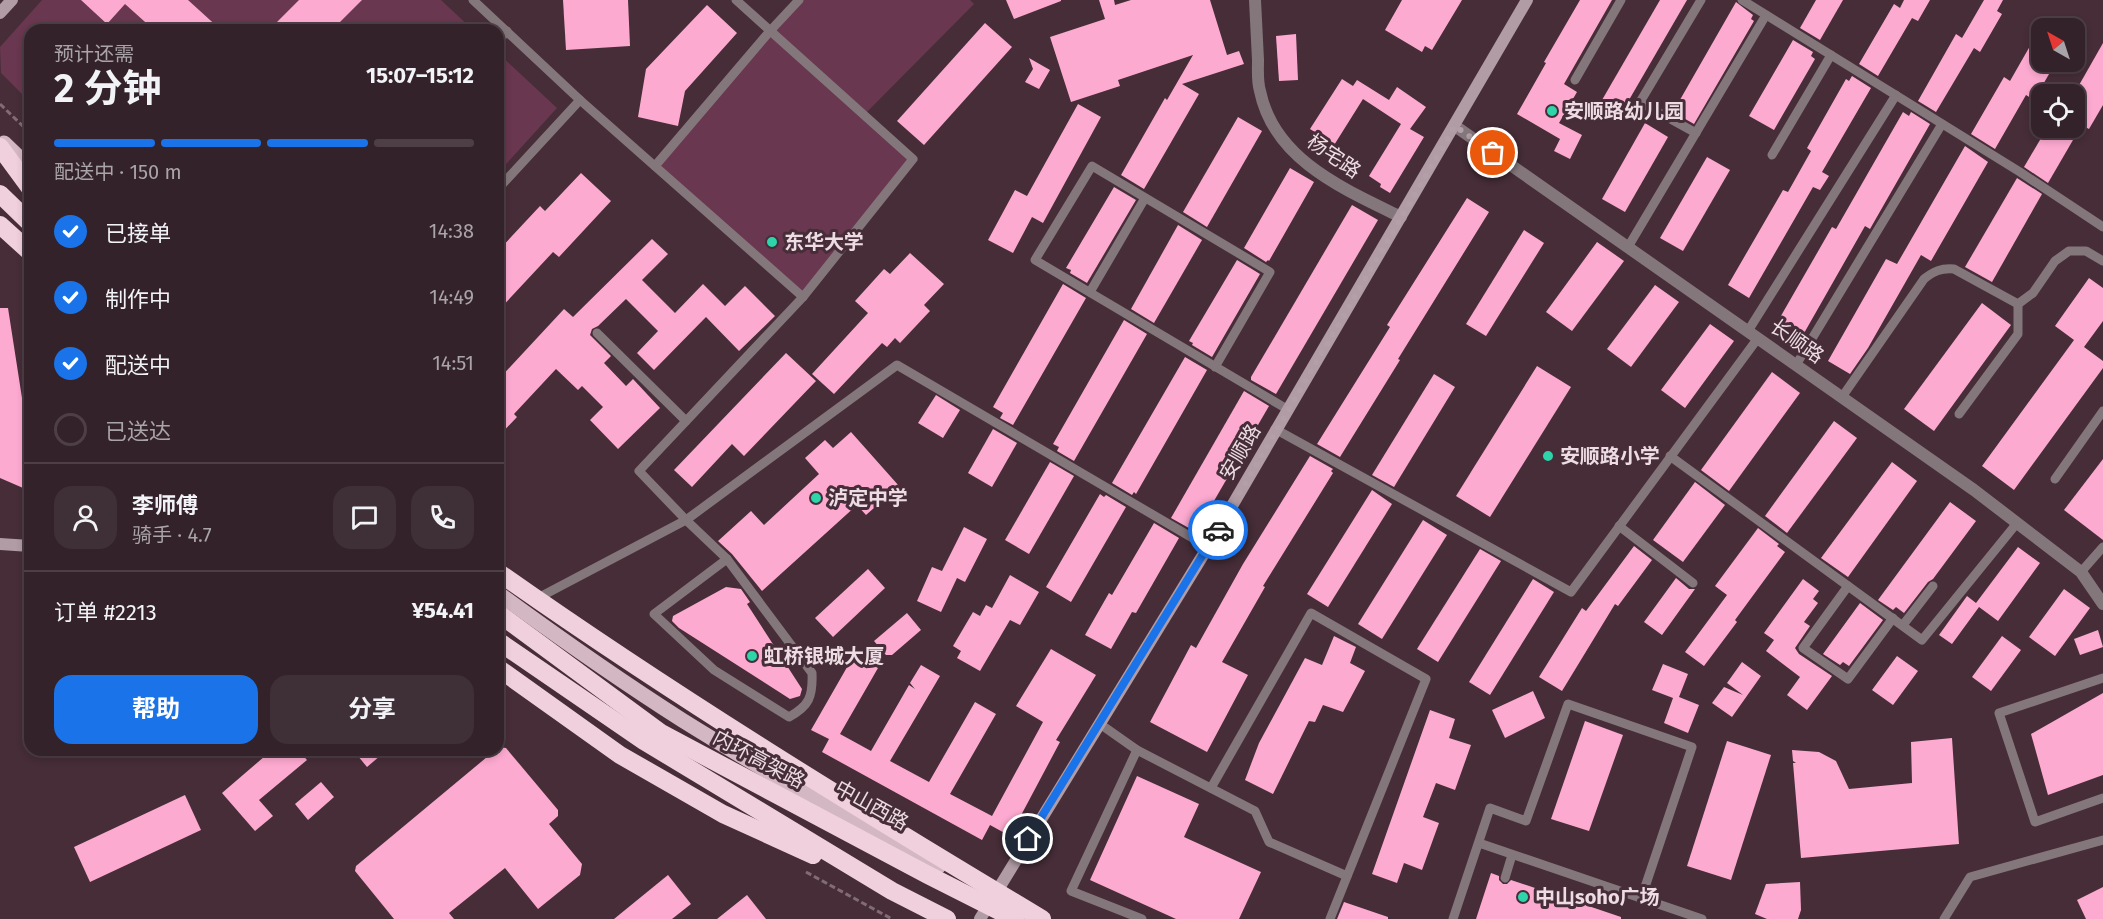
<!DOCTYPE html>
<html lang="zh">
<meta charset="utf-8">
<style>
:root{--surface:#34222a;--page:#3f2f36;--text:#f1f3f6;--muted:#a9a4a8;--line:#4e3f47;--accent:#1a73e8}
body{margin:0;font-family:"Fira Sans","Noto Sans SC",sans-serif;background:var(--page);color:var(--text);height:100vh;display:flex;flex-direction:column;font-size:22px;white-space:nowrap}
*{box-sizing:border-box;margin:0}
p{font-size:20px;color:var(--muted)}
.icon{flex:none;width:33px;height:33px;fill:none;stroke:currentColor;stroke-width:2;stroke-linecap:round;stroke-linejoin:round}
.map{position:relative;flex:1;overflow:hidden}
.panel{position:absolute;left:24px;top:24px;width:480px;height:732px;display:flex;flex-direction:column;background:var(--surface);border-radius:18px;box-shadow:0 3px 9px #0003,0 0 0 2px var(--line)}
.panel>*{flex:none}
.needle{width:39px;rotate:321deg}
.controls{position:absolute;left:2031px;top:18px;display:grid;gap:12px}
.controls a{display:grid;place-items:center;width:54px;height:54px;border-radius:12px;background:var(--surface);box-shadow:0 3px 9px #0003,0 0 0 2px var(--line);font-size:30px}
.pin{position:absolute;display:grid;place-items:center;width:51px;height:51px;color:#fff;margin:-26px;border:3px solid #fff;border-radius:50%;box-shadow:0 2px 6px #0007}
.courier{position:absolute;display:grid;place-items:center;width:60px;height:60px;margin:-30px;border:4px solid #1a73e8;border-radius:50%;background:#fff;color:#222;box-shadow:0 2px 8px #0007}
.summary em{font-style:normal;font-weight:700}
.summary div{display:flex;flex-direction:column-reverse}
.summary{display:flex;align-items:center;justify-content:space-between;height:102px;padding:0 30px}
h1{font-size:39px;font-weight:700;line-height:45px}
.bar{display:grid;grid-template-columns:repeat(4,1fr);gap:9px 6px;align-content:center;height:72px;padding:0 30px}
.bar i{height:8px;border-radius:4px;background:var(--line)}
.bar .selected{background:var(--accent)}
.bar p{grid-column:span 4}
.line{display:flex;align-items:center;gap:15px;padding:0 30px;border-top:2px solid var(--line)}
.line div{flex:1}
.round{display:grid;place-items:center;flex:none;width:63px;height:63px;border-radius:18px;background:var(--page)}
ol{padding:0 30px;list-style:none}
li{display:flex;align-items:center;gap:18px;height:66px}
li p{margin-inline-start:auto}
li .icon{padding:6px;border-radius:50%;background:var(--accent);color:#fff;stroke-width:4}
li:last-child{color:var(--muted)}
li i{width:33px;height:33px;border:3px solid var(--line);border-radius:50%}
.cta{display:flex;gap:12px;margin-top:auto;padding:12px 30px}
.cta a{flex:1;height:69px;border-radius:18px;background:var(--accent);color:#fff;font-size:24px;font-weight:700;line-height:69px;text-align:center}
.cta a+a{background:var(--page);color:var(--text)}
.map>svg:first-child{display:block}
.green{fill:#69374f}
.building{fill:#fdaad0}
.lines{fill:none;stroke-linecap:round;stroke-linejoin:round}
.path{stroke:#816b75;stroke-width:3;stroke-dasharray:6 3;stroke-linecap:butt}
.lane{stroke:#84777c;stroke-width:9}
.street{stroke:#84777c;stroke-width:12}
.secondary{stroke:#b19ba4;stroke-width:12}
.primary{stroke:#d3b7c2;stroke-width:15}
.highway{stroke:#f1d0de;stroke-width:18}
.done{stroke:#b39fa7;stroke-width:6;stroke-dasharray:0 10.8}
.route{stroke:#1a73e8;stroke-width:8}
.poi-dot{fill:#2ed4aa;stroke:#462d38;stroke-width:2}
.labels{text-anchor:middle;stroke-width:6;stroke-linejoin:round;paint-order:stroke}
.poi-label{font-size:20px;font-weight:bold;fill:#eddce3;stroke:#462d38;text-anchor:start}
.street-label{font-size:20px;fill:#eddce3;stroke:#462d38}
</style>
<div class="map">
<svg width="2103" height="919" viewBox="0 0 2103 919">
<rect width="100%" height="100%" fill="#462d38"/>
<g class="green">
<path d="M42,0h399l32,30h-443v72l-29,-29 -1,-26z"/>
<path d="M799,0h171l4,4 -109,110 48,45 -110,138 -148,-131z"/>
<path d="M498,53l59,55 -59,65z"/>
</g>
<g class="building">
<path d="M81,0h107l33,30h-67l-29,-26 -18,20z"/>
<path d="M299,0h63l-30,30h-63z"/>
<path d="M563,0h65l2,46 -64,4z"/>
<path d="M1006,0h55v1l-47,18z"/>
<path d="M1099,0h15l1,5 16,-5h79l17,55 12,-4 5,13 -62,20 17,10 -55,95 -23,-14 44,-77 2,2 26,-45 -75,25 2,6 -49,16 -21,-65 55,-18z"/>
<path d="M1402,0h60l-30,50 -7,-4 -3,6 -37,-22z"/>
<path d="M1580,0h32l-48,84 13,8 -18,31 23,12 -12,24 -16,-8 6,-12 -43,-25 29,-51 -2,-1z"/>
<path d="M1660,0h27l-65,112 -20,-12z"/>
<path d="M1816,0h27l-23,40 -20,-12z"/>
<path d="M1904,0h26l-12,21 -6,-3 -34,58 -19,-12 35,-60 6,4z"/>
<path d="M1984,0h19l-6,11 5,3 -22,38 -6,-4 -38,64 -18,-11 38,-67 6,4z"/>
<path d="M1736,2l17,13 -2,4 3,2 -60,103 -21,-12z"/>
<path d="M707,5l30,28 -52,58 -7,35 -40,-9 8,-48z"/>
<path d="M985,23l27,24 -88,98 -27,-24z"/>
<path d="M2042,25v37h14l-22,38 -8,-5 -31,54 -24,-15 33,-57 6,4z"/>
<path d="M1296,34l2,46 -19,1 -3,-45z"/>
<path d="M1793,40l20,12 -2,4 4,3 -41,71 -25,-14z"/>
<path d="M2103,43v62l-14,24 -15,-8v-27z"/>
<path d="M1029,58l21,12 -11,19 -14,-7 8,-13z"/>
<path d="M1852,76l19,12 -49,84 7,4 -9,14 -7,-3 -64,111 -21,-13 55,-95 5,2 23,-41 -4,-3 39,-69 3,2z"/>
<path d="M1342,79l11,7 4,-6 32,20 8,-13 29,20 -16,22 14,8 -34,56 -10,-6 1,-3 -12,-8 32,-52 -38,-25 -32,51 -14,-9 4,-5 -11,-7z"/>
<path d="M1078,104l23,13 -58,106 -11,-6 -19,36 -25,-13 27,-50 12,6z"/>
<path d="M1903,112l6,4 2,-4 19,12 -60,105 -5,-3 -62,109 -25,-14 54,-94 4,2z"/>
<path d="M1238,117l24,14 -55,96 -24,-15z"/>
<path d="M1645,123l23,14 -43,75 -23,-13z"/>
<path d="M2047,128h33l-32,55 -24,-16z"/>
<path d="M1965,146l23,16 -57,99 -10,-6 -53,93 -18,26 -22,-13 58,-102 11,5z"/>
<path d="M1707,157l23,13 -47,81 -23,-13z"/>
<path d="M1290,168l24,14 -45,79 -1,-1 -2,2 -22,-14z"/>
<path d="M581,173l30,28 -52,56 -6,-5 -55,59v-60l42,-45 5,5z"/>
<path d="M2017,178l25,16 -50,88 -27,-15z"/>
<path d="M1114,187l22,13 -49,83 -17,-10 1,-3 -5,-2z"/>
<path d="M1467,198l22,14 -91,147 2,1 -60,97 -23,-13 73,-117 -3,-2z"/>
<path d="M1352,205l26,15 -102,174 -25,-14v-3z"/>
<path d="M1178,225l24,15 -48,83 -23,-14z"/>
<path d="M1524,230l20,13 -58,93 -20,-12z"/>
<path d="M652,239l16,15 -26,26 33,33 28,-29 22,22 20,-20 30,30 -36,35 -33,-34 -52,53 -17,-17 21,-22 -32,-32 -28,27 -6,3 -2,6 21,21 -7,7 22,23 7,-7 27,29 -42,41 -28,-29 13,-13 -21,-21 -4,4 -22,-21 -42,45 3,3 -19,20v-57l66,-71 9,8z"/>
<path d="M1597,242l27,19 -52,70 -26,-19z"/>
<path d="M910,253l34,31 -20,21 6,6 -30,32 -5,-5 -8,9 -5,-4 -48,51 -22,-20 56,-61 -13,-12 29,-32 6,5z"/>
<path d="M1237,260l23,14 -48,83 -20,-12 1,-2 -4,-2z"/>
<path d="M2089,278l14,10v33l-19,26 19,14v7l-89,122 -32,-24 92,-126 -19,-14z"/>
<path d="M1063,284l23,14 -73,127 -13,-7 3,-5 -10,-6z"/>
<path d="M1655,285l24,17 -48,65 -24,-18z"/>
<path d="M1982,303l29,22 -77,106 -30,-22z"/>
<path d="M0,308h8l14,90 8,-4v97l-30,-13z"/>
<path d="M1124,320l23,14 -73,127 -17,-10 2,-4 -6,-3z"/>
<path d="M1710,324l24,17 -49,67 -24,-18z"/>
<path d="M786,353l30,28 -72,75 -12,-12 -40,43 -18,-17z"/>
<path d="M1185,357l22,13 -71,124 -2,-2 -2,3 -20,-12z"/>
<path d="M1537,366l34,21 -81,130 -34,-21z"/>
<path d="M1772,372l28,21 -71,98 -28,-21z"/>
<path d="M1434,374l21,13 -61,100 -22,-12z"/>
<path d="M1244,391l25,15 -73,126 -25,-14z"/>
<path d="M936,395l24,15 -17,28 -25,-15z"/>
<path d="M1834,421l23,17 -70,95 -22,-17z"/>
<path d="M993,429l24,14 -25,44 -24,-14z"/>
<path d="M851,432l48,54 -33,29 -9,-10 -95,86 -30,-37 -14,-13 33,-30 13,14 55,-51 -14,-16 20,-18 8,8z"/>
<path d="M1310,456l23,13 -2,2 2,2 -70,113 2,1 -43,75 26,13 -41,77 -57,-30 41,-77 5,3 47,-84z"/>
<path d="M2103,459v81l-39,-30z"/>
<path d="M1050,462l24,14 -45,78 -24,-14z"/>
<path d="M1892,462l25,19 -69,96 -27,-19z"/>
<path d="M1695,482l30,23 -42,57 -30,-22z"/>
<path d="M1372,490l20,14 -64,103 -21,-13z"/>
<path d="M1100,494l4,3 2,-2 20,12 -55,95 -25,-15z"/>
<path d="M1950,502l26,19 -43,58 -5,3 -24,31 -8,-6 -3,3 -15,-10z"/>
<path d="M1423,520l24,15 -65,104 -24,-15z"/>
<path d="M1154,523l25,15 -43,75 -4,-1 -21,37 -26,-14 24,-42 3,2z"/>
<path d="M964,527l23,12 -22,43 -8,-4 -16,34 -24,-11 15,-34 10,4z"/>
<path d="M1758,528l21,16 -2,2 8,6 -50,68 2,2 -33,44 -19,-14 42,-57 -12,-9z"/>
<path d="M1634,546l18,14 -34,46 -3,-2 -53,87 -23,-14 43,-69 4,3z"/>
<path d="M2018,547l22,16 -42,58 -19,-14 -27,37 -13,-9 28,-39 9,7z"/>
<path d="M1480,549l21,12 -63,101 -21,-13z"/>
<path d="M868,569l17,19 -52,49 -18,-19z"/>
<path d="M1010,575l29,17 -19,33 -10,-5 -30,51 -23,-13 4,-7 -8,-5 20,-34 7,4 6,-11 6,3z"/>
<path d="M1676,578l13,11h6l-33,46 -18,-13z"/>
<path d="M1533,579l21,13 -64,103 -21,-13z"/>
<path d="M1803,579l16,12 -6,8 5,4 -14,19 6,4 -15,22 4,6 33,22 -25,34 -20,-15 13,-18 -34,-26 8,-11 -10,-7z"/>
<path d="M726,587l15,2 9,13 -3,2 55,85 -2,7 -10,3 -111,-71 -7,-7 1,-5z"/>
<path d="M2064,589l26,19 -35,48 -26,-19z"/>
<path d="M1860,603l23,17 -34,46 -6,-4 -3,3 -17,-11z"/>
<path d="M907,613l14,17 -29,25h-6l-12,-14z"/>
<path d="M2098,630l5,17 -23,8 -6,-16z"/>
<path d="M1334,636l22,11 -6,16 15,8 -22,41 -20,-7 -8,17 -6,-1 -36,73 -28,-14 14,-37 46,-85 17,7z"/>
<path d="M2002,636l19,14 -30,41 -19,-14z"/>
<path d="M1051,649l45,26 -40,65 4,2 -50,94 -20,-11 -8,15 -160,-88 7,-13 -18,-9 43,-75 24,13 -38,66 31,17 38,-66 6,4 -5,-6 11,-18 19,11 -50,85 39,21 46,-80 21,12 -46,80 42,22 51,-94 -27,-16z"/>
<path d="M1897,656l21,15 -25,34 -21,-15z"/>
<path d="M1742,662l19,14 -29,41 -20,-14 12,-16 19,8 -16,-12z"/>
<path d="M1663,664l25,10 -9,23 20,8 -11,28 -24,-10 9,-25 -21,-8z"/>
<path d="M1533,691l12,27 -40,20 -13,-28z"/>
<path d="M2103,693v82l-55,20 -17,-61z"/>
<path d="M1430,710l25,9 -6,19 22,7 -16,45 -19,-7 -13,34 16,6 -17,47 -18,-7 -7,20 -25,-9z"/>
<path d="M1585,721l38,14 -34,96 -38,-12z"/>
<path d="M1952,738l7,106 -158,14 -8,-95h3l-3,-2 -1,-11 27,2 17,9 13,28 63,-6 -1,-41z"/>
<path d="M1727,741l44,14 -40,125 -44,-14z"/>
<path d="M499,747l7,1 52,62v6l-9,8 33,40 -2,11 -42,34 -33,-41 -56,45 5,6h-60l-39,-48 1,-5z"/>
<path d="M272,750h26l9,10 -48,40 14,16 -18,15 -33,-38z"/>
<path d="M353,750h34l-20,17z"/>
<path d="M1137,776l62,28 -15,33 77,35 -22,47h-63l-86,-39z"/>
<path d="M321,782l13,15 -26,23 -13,-16z"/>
<path d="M185,795l16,35 -111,52 -16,-35z"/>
<path d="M1491,873l8,3v4l4,4h4l4,-4 110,37v2h-145z"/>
<path d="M668,875l23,29 -19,15h-58z"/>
<path d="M1800,882l1,28 -3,9h-31l-12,-5 11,-30z"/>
<path d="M2103,887v32h-17l-9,-19z"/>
<path d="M747,895l19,24h-49z"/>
<path d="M1344,902l44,15v2h-51z"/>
</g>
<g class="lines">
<g class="path">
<path d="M0,104l30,29"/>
<path d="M806,872l86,47"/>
</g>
<g class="lane">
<path d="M473,0l107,100 223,197"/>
<path d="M1742,0l278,172 83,55"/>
<path d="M498,41l9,-10"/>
<path d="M1575,80l46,-80"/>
<path d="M1696,133l-56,-31 61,-102"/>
<path d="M1772,155l59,-100"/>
<path d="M655,166l115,-135 29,-31"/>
<path d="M498,189l82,-89"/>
<path d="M1628,247l138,-232"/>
<path d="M1090,292l55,-94"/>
<path d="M1748,331l148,-236"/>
<path d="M597,333l89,88"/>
<path d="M1796,365l146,-241"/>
<path d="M1215,367l55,-95 -178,-106 -57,94 252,149"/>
<path d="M1842,397l82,-118c10,-8 17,-11 30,-10l64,35 15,-11 22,-32 14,-10h17l17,10"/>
<path d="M1959,414l59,-80v-30"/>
<path d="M1275,429l296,163 187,-254"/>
<path d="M1670,456l252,184 95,-117"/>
<path d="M2055,479l48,-68"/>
<path d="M1619,526l74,57"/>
<path d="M727,559l-41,-39 -47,-49 164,-174 110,-138 -177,-159"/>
<path d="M727,559l85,114c1,24 -3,33 -23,44l-75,-47 -60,-56z"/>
<path d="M2081,572l22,-25"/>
<path d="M1848,586l-45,62 45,31 45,-61"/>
<path d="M536,599l150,-79 211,-155 311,182"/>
<path d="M1903,625l30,-39"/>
<path d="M2103,678l-104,35 36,109 68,-24"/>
<path d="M1100,724l37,26 118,61 14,31 78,34"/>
<path d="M1137,750l-66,141 71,28"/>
<path d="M197,753l30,-3"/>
<path d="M1211,788l100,-175 115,66 -96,240"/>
<path d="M1479,843l223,76"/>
<path d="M1505,878l7,-23"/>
<path d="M1453,919l37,-111 36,13 42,-117 124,43 -51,152"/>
<path d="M1944,919l26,-42 133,-37"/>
</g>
<g class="street">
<path d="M1255,0c1,20 2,40 3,60 0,10 -1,21 2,31 14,69 84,98 141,126"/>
<path d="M1455,126l519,364 107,82 22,32"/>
</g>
<g class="secondary">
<path d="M0,13l12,-13"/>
<path d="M0,544l30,2"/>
<path d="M980,919l228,-372 319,-547"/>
</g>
<g class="primary">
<path d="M4,143l26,25"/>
<path d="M498,593c60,44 121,87 184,127 83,52 170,99 257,146"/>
</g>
<g class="highway">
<path d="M0,147l30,41"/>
<path d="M0,194l30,29"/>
<path d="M0,225l30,27"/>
<path d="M498,572c176,124 359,236 544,347"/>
<path d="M498,613l163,120 267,142 87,44"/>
<path d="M498,641l146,100 248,150 55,28"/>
<path d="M498,668l122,87 103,59 90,41"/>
</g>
</g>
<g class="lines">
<path class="done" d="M1218,530l237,-404 38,27"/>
<path class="route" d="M1028,839l190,-309"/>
</g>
<g class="poi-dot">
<circle cx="1552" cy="111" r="6"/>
<circle cx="772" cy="242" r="6"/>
<circle cx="1548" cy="456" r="6"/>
<circle cx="816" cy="498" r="6"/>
<circle cx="752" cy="656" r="6"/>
<circle cx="1523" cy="897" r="6"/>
</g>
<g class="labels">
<g class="poi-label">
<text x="1564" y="118">安顺路幼儿园</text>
<text x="784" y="249">东华大学</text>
<text x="1560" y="463">安顺路小学</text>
<text x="828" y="505">泸定中学</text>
<text x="764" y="663">虹桥银城大厦</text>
<text x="1535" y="904">中山soho广场</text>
</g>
<g class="street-label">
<text transform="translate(1334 156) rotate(35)" y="7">杨宅路</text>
<text transform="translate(1797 341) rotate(35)" y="7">长顺路</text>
<text transform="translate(1240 452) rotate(-60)" y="7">安顺路</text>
<text transform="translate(759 759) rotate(28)" y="7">内环高架路</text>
<text transform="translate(872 805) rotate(29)" y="7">中山西路</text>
</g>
</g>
</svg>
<div class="controls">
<a><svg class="needle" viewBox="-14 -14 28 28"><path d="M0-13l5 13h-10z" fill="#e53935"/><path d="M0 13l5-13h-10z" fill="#a9a4a8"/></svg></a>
<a><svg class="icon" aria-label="locate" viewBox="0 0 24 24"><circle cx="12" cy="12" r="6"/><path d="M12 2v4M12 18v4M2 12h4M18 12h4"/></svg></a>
</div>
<div class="pin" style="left:1493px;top:153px;background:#ea580c"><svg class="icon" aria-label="bag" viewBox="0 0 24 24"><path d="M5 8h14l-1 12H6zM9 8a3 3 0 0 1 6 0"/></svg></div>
<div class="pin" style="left:1028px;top:839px;background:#1f2937"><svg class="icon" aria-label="home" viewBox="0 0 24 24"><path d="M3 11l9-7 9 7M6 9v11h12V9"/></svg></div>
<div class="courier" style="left:1218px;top:530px"><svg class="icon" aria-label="car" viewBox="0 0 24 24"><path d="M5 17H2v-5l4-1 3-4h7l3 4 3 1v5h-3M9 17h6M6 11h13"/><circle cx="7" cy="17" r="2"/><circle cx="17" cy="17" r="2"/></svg></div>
<section class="panel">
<div class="summary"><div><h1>2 分钟</h1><p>预计还需</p></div><em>15:07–15:12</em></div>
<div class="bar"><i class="selected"></i><i class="selected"></i><i class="selected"></i><i></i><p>配送中 · 150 m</p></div>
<ol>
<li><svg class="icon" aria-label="check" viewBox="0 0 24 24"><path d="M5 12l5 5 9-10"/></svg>已接单<p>14:38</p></li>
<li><svg class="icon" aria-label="check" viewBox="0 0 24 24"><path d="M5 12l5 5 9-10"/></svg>制作中<p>14:49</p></li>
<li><svg class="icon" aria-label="check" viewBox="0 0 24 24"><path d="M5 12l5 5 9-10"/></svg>配送中<p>14:51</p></li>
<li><i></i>已送达</li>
</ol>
<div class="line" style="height:108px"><a class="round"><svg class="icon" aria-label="person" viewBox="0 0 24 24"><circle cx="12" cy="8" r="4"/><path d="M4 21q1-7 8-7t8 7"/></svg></a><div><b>李师傅</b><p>骑手 · 4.7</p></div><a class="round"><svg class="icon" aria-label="chat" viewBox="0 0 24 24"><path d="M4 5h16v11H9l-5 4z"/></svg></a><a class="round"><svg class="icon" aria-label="phone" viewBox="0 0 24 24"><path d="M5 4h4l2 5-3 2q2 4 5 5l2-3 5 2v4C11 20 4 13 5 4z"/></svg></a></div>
<div class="line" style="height:78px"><div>订单 #2213</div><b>¥54.41</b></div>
<div class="cta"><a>帮助</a><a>分享</a></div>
</section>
</div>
